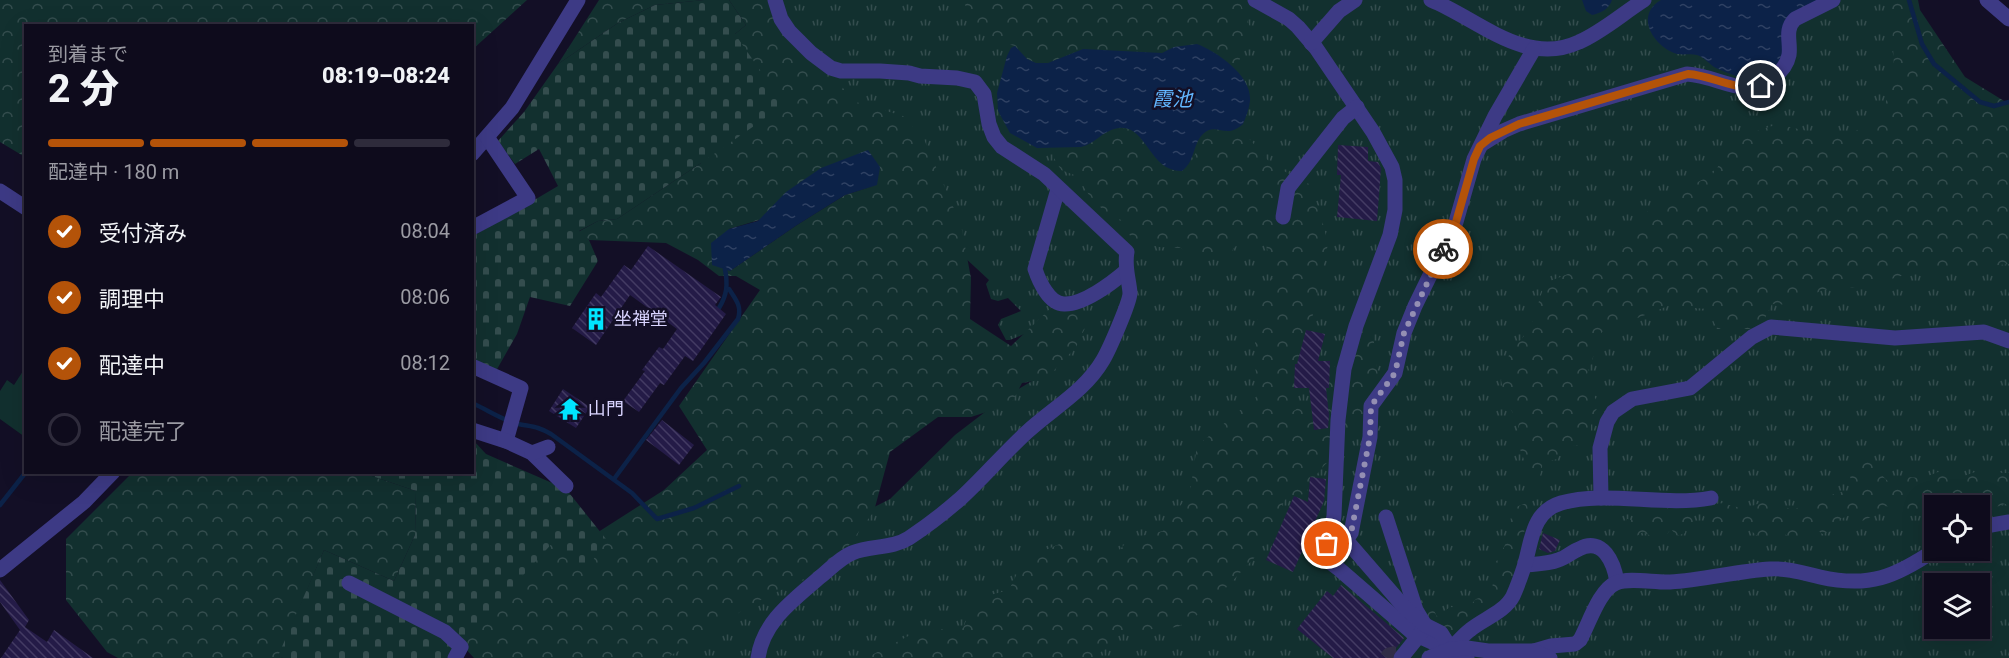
<!DOCTYPE html>
<html lang="ja">
<meta charset="utf-8">
<style>
:root{--surface:#0e0b1c;--page:#1c1929;--text:#f1f3f6;--muted:#9b9ba3;--line:#2e2b3b;--accent:#b45309}
body{margin:0;font-family:Roboto,"Noto Sans JP",sans-serif;background:var(--page);color:var(--text);height:100vh;display:flex;flex-direction:column;font-size:22px;white-space:nowrap}
*{box-sizing:border-box;margin:0}
p{font-size:20px;color:var(--muted)}
.icon{flex:none;width:33px;height:33px;fill:none;stroke:currentColor;stroke-width:2;stroke-linecap:round;stroke-linejoin:round}
.map{position:relative;flex:1;overflow:hidden}
.panel{position:absolute;left:24px;top:24px;width:450px;height:450px;display:flex;flex-direction:column;background:var(--surface);border-radius:0px;box-shadow:0 6px 24px #0002,0 0 0 2px var(--line)}
.panel>*{flex:none}
.tools{position:absolute;left:1924px;top:495px;display:grid;gap:12px}
.tools a{display:grid;place-items:center;width:66px;height:66px;border-radius:0px;background:var(--surface);box-shadow:0 6px 24px #0002,0 0 0 2px var(--line);font-size:30px}
.pin{position:absolute;display:grid;place-items:center;width:51px;height:51px;color:#fff;margin:-26px;border:3px solid #fff;border-radius:50%;box-shadow:0 2px 6px #0007}
.courier{position:absolute;display:grid;place-items:center;width:60px;height:60px;margin:-30px;border:4px solid #b45309;border-radius:50%;background:#fff;color:#222;box-shadow:0 2px 8px #0007}
.head em{font-style:normal;font-weight:800}
.head div{display:flex;flex-direction:column-reverse}
.head{display:flex;align-items:center;justify-content:space-between;height:102px;padding:0 24px}
h1{font-size:39px;font-weight:800;line-height:45px}
.bar{display:grid;grid-template-columns:repeat(4,1fr);gap:9px 6px;align-content:center;height:72px;padding:0 24px}
.bar i{height:8px;border-radius:4px;background:var(--line)}
.bar .selected{background:var(--accent)}
.bar p{grid-column:span 4}
ol{padding:0 24px;list-style:none}
li{display:flex;align-items:center;gap:18px;height:66px}
li p{margin-inline-start:auto}
li .icon{padding:6px;border-radius:50%;background:var(--accent);color:#fff;stroke-width:4}
li:last-child{color:var(--muted)}
li i{width:33px;height:33px;border:3px solid var(--line);border-radius:50%}
.map>svg:first-child{display:block}
.grass{fill:url(#grass-tufts);fill-rule:evenodd}
.forest{fill:url(#forest-crowns);fill-rule:evenodd}
.cemetery{fill:url(#cemetery-stones)}
.garden{fill:#12302f}
.water{fill:url(#water-ripples)}
.lines{fill:none;stroke-linecap:round;stroke-linejoin:round}
.stream{stroke:#0c2248;stroke-width:4.5}
.building{fill:url(#building-back-hatch)}
.minor-tunnel{stroke:#312d47;stroke-width:15;stroke-dasharray:15 8;stroke-linecap:butt}
.minor{stroke:#3d3a85;stroke-width:15}
.done{stroke:#948fb3;stroke-width:6;stroke-dasharray:0 10.8}
.route{stroke:#b45309;stroke-width:8}
.labels{text-anchor:middle;stroke-width:5;stroke-linejoin:round;paint-order:stroke}
.poi-label{font-size:18px;fill:#d9d4ff;stroke:#130f26;text-anchor:start}
.water-label{font-size:20px;font-style:italic;fill:#62b6ff;stroke:#130f26}
</style>
<div class="map">
<svg width="2009" height="658" viewBox="0 0 2009 658">
<defs>
<pattern id="grass-tufts" width="24" height="20" patternUnits="userSpaceOnUse" patternTransform="scale(1.5)"><rect width="24" height="20" fill="#12302f"/><path d="M3 7l-1-3M5 7V3M7 7l1-3M15 17l-1-3M17 17v-4M19 17l1-3" fill="none" stroke="#344d4e"/></pattern>
<pattern id="forest-crowns" width="20" height="18" patternUnits="userSpaceOnUse" patternTransform="scale(1.5)"><rect width="20" height="18" fill="#12302f"/><path d="M2 6a3 3 0 1 1 6 0M12 15a3 3 0 1 1 6 0" fill="none" stroke="#344d4e"/></pattern>
<pattern id="cemetery-stones" width="16" height="16" patternUnits="userSpaceOnUse" patternTransform="scale(1.5)"><rect width="16" height="16" fill="#12302f"/><path d="M2 7V4a2 2 0 0 1 4 0v3zM10 15v-3a2 2 0 0 1 4 0v3z" fill="#344d4e"/></pattern>
<pattern id="water-ripples" width="26" height="14" patternUnits="userSpaceOnUse" patternTransform="scale(1.5)"><rect width="26" height="14" fill="#0c2248"/><path d="M2 4q2-2 4 0t4 0M15 11q2-2 4 0t4 0" fill="none" stroke="#2f4163"/></pattern>
<pattern id="building-back-hatch" width="6" height="6" patternUnits="userSpaceOnUse" patternTransform="scale(1.5)"><rect width="6" height="6" fill="#241b47"/><path d="M-1 5l2 2M0 0l6 6M5-1l2 2" fill="none" stroke="#433b63"/></pattern>
</defs>
<rect width="100%" height="100%" fill="#130f26"/>
<path class="grass" d="M742,0h1164l103,193v465h-1412l228,-126 65,-33 65,-64 47,-36 40,-24 -8,-45 -24,10h-4l-8,-15 3,-6 20,-8 -13,-13 -10,3 -7,-2 -5,-15 3,-4 -40,-37zM1935,506h45v44h-45zM1935,584h45v44h-45z"/>
<g class="forest">
<path d="M0,0h527l-54,49 -1,-23h-446l-1,131 -25,-15z"/>
<path d="M599,0h105l-49,5 -37,18 -60,41z"/>
<path d="M729,0h51l16,38 60,64 47,14 20,21 38,88 10,53 -1,41 41,27 40,-38 31,1 4,17 -10,21 -30,32 -24,4 -11,21 -40,13h-33l-48,35 -16,59 -39,53 -89,43 -34,27 -47,24h-191l-48,-52 88,-83 67,20 83,-53 43,-40 -28,-44 81,-116 -24,-14h-17l-21,-16 -32,-17 -77,-3 -11,-8 20,-11 19,-2 84,-56 34,-129 11,-9zM877,185l-32,10 -48,30 -67,46 -1,-42z"/>
<path d="M966,0h273l11,27 -14,44c-19,-19 -33,-29 -60,-24 -5,1 -9,4 -14,6l-79,-4 -35,14h-13l-8,-4 -12,-13 -27,-7 -24,-26z"/>
<path d="M1891,0h27l2,10 45,67 44,27v160l-105,11 -35,11 -47,4 -26,15 -24,-1 -10,20 -10,5h-35l-9,-20 -40,-3 -66,26 -17,48 14,25 -8,14v15l-11,11 -14,2 -9,12 -14,4 -4,17 -9,-5 -14,-36 3,-16 -14,-23 -4,-20 8,-25 21,-27 15,-45 71,-28 37,-51 59,-29 27,-38 39,-13 56,14 47,-16 13,-53z"/>
<path d="M1239,127l33,38 37,19 11,28 8,32 -36,168 29,-19 37,-74 14,7 7,58 -10,35 -50,52 -14,23 -18,2 -31,60 -51,54 -27,17 -62,5 -6,14 -12,8v4h-232l52,-27 45,-3 12,-29 34,-9 15,-31 38,-16 48,16 20,-20 33,-8 27,-39 7,-46 59,-49 -1,-60 7,-43 13,-19 -9,-30 -27,-3 -14,18 -30,-1 -14,-11 -22,-1 -27,-7 -9,-19 -18,-9 -16,-17 -12,-19 -16,-6 -7,-12 1,-12c8,0 17,2 24,1 15,-2 26,-20 43,-19 23,1 28,35 54,43 4,-3 12,-6 16,-11 6,-7 4,-19 11,-26 10,-10 24,-1 36,-7z"/>
<path d="M1864,458c12,6 15,16 25,24l16,-5 18,1 15,-6 26,4 22,-8 16,5h7v34l-4,-3 -15,5 -10,-1v-2l-20,-1 -15,-3 -10,4v3c-18,12 -31,6 -49,-3l-15,11 -9,4 -7,-8 -17,7 -6,11 -10,3 -8,-8 -5,11 -16,3 -14,-10 -7,6 -12,2 -15,-12 -15,-4 -8,3 -11,-2 -9,-9c21,-20 23,-6 44,-6 5,0 9,-4 14,-5 13,-1 21,2 32,7l45,-17 15,-3v-7l-4,-13 4,-9z"/>
<path d="M132,473h231l53,18 -1,44 -21,46 -70,-31 -45,106 4,2h-165l-11,-6 -41,-52v-61z"/>
<path d="M1527,503l2,16 -6,16 -1,15 -13,43 -32,29 -27,16 -18,-15 -14,-21 6,-3 9,9 4,9 13,-10 18,1 8,-9 16,-5 2,-28 11,-21 8,-37z"/>
<path d="M1661,506l6,1 7,10 7,-6 7,-1 6,6 -1,8 -7,3 -1,6 -8,3 -6,-7 -4,5 -7,-5 -9,7 -8,-4 -9,6 -10,-9 3,-10 15,2 1,-9 4,-3 8,2z"/>
</g>
<g class="cemetery">
<path d="M704,0h25l17,25 -11,9 49,71 -83,58 -84,56 -19,2 -19,10 10,9 9,21 -28,45 -40,-9 -13,37 -21,37 -23,-12v-123l85,-50 -19,-37 -24,15 -17,-23 26,-29 34,-48 60,-41 37,-18z"/>
<path d="M473,440l13,14 80,35 40,50 -22,36 -28,-36 -86,95 -13,24h-174l-5,-2 46,-106 70,31 21,-46 1,-44 -53,-18 109,-1z"/>
</g>
<path class="garden" d="M25,368v69l-25,-18v-28l7,-11 7,5z"/>
<g class="water">
<path d="M1582,0h30c-3,9 -11,13 -20,15l-6,-4z"/>
<path d="M1661,0h161l-17,7 -25,53 -10,13 -18,8c-12,-4 -24,-7 -36,-13 -6,-3 -12,-11 -19,-13 -8,-2 -15,1 -23,-2 -22,-9 -39,-38 -13,-53z"/>
<path d="M1197,44c20,8 55,31 53,57 -1,8 -4,16 -7,23 -3,3 -8,6 -13,7 -10,1 -18,-6 -27,3 -11,11 -7,26 -21,37 -33,1 -35,-46 -63,-43 -16,2 -24,16 -38,19l-44,1 -27,-15 -12,-22 -1,-18 10,-37 4,-8 4,-2 12,13 9,4h12l35,-14 79,4 12,-6z"/>
<path d="M868,150l12,17 -3,18 -32,10 -48,30 -67,46 -18,-6 -1,-22 18,-14 29,-8 28,-29 35,-24z"/>
</g>
<g class="lines">
<g class="stream">
<path d="M1909,0l13,44 12,20 46,38 14,4 15,-4"/>
<path d="M719,308c8,-13 9,-23 6,-39"/>
<path d="M472,403c16,7 30,17 46,21 15,3 19,2 33,10l81,59 25,26 37,-11 45,-22"/>
<path d="M614,479l67,-91 23,-25 34,-44c4,-13 -2,-19 -9,-30"/>
<path d="M0,505l26,-33"/>
</g>
</g>
<g class="building">
<path d="M1338,145l30,2v14l10,1 3,6 -4,53 -40,-4 4,-42h-4z"/>
<path d="M648,246l73,51 -6,8 11,9 -33,47 -8,-5 -21,29 -4,-2 -21,29 -16,-11 22,-30 -3,-1 17,-23 4,2 14,-20 -47,-34 -34,50 -24,-17 24,-35 5,4 23,-32 7,5z"/>
<path d="M1306,330l19,4 -7,27h12l-1,27h-3l3,27 -1,13 -14,2 -5,-42h-15l1,-24h2z"/>
<path d="M563,389l27,18 -14,21 -27,-17z"/>
<path d="M662,420l32,25 -15,20 -33,-25z"/>
<path d="M1310,477l16,2 -2,22 -31,71 -27,-12 28,-64 14,6z"/>
<path d="M1543,533l17,7 -5,11 -7,2 -9,-4z"/>
<path d="M0,580l29,40 -4,7 22,15 7,-12 39,28h-92l19,-28 -20,-28z"/>
<path d="M1341,585l63,53 -11,14 -2,6h-58l-36,-29 30,-38 6,5z"/>
</g>
<g class="lines">
<path class="minor-tunnel" d="M1387,658l2,-3 8,-2"/>
<g class="minor">
<path d="M1255,0l34,19 9,8 18,21 57,84 19,35 3,13v30l-5,25 -34,91 -12,43 -6,51 -4,96 -3,16 -9,24 17,13 75,65 53,24"/>
<path d="M1431,0c47,19 94,67 148,42 23,-10 43,-28 65,-42"/>
<path d="M1987,0l22,19"/>
<path d="M1311,43l28,-32 16,-11"/>
<path d="M1482,144l21,-13 16,-7 168,-50c33,2 57,26 86,4 8,-6 14,-13 16,-23 2,-13 -5,-25 6,-36l38,-19"/>
<path d="M472,154l40,-46 66,-108"/>
<path d="M1058,189l-23,80c4,12 14,35 29,35 19,1 48,-21 62,-33"/>
<path d="M0,191l26,17"/>
<path d="M1283,217l5,-29 55,-70 14,-11"/>
<path d="M472,228l56,-30 -41,-61"/>
<path d="M472,366l49,22 -15,53"/>
<path d="M472,430l34,11 26,12 34,33"/>
<path d="M532,453l16,-6"/>
<path d="M1601,498l-1,-50 7,-26 6,-10 19,-13 58,-11 62,-51 19,-10 124,11 89,-6 25,9"/>
<path d="M1386,517l30,93 9,15 -4,8 -20,25"/>
<path d="M1980,527l29,-5"/>
<path d="M1331,532l15,8 5,-7 19,-96 1,-31 24,-33 9,-40 11,-27 41,-84 18,-63 21,-43 39,-67"/>
<path d="M1346,540l59,68 20,17 16,8 10,16"/>
<path d="M1525,565c10,-1 23,-1 33,-5 8,-2 13,-8 21,-11 24,-13 35,14 38,33"/>
<path d="M0,570l84,-68 29,-30"/>
<path d="M349,583l96,49 16,15 -6,11"/>
<path d="M1451,649c6,-6 12,-14 19,-19 13,-11 35,-18 43,-34 4,-9 8,-20 11,-29 8,-25 7,-55 37,-64 45,-13 102,4 150,-5"/>
<path d="M1534,651l17,-5 24,-2 5,-4c9,-16 19,-50 36,-57 12,-6 40,0 54,-1 34,-2 67,-11 100,-13 18,-1 33,4 50,8 49,11 75,0 115,-27"/>
<path d="M758,658c5,-37 36,-58 62,-81 10,-8 20,-19 32,-24 19,-8 40,-4 57,-15 18,-12 35,-25 51,-39 23,-21 44,-46 67,-67 26,-24 58,-41 76,-72 6,-10 27,-58 27,-67 -1,-14 -6,-26 -3,-41l-83,-78 -42,-27 -8,-10 -5,-13 -5,-30 -9,-12 -18,-4 -37,-2 -11,-3 -29,-2h-39l-10,-3 -20,-15 -22,-22 -8,-12 -6,-19"/>
<path d="M1429,658l22,-9 16,-1 21,3h46l16,7"/>
</g>
</g>
<g class="lines">
<path class="done" d="M1327,544l4,-12 15,8 5,-7 19,-96 1,-31 24,-33 9,-40 39,-84"/>
<path class="route" d="M1443,249l13,-27 18,-63 6,-13 10,-8 29,-14 169,-50c24,1 48,18 73,12"/>
</g>
<defs>
<g id="building-bare" transform="scale(1.8)"><path d="M-4-6H4V6H1V3H-1V6H-4ZM-2.5-4.3h1.7v1.8h-1.7ZM.8-4.3h1.7v1.8H.8ZM-2.5-1h1.7V.8h-1.7ZM.8-1h1.7V.8H.8Z" fill="#00e5ff" stroke="#130f26" stroke-width="2.5" paint-order="stroke"/></g>
<g id="temple-bare" transform="scale(1.8)"><path d="M0-6L5-2H3V0L6.5 2.5H4V6H1.5V3h-3V6H-4V2.5H-6.5L-3 0V-2H-5Z" fill="#00e5ff" stroke="#130f26" stroke-width="2.5" paint-order="stroke"/></g>
</defs>
<g fill-rule="evenodd">
<use href="#building-bare" x="596" y="319"/>
<use href="#temple-bare" x="570" y="409"/>
</g>
<g class="labels">
<g class="poi-label">
<text x="614" y="325">坐禅堂</text>
<text x="588" y="415">山門</text>
</g>
<g class="water-label">
<text x="1172" y="106">霞池</text>
</g>
</g>
</svg>
<div class="tools">
<a><svg class="icon" aria-label="locate" viewBox="0 0 24 24"><circle cx="12" cy="12" r="6"/><path d="M12 2v4M12 18v4M2 12h4M18 12h4"/></svg></a>
<a><svg class="icon" aria-label="layers" viewBox="0 0 24 24"><path d="M12 4l9 5-9 5-9-5zM3 14l9 5 9-5"/></svg></a>
</div>
<div class="pin" style="left:1327px;top:544px;background:#ea580c"><svg class="icon" aria-label="bag" viewBox="0 0 24 24"><path d="M5 8h14l-1 12H6zM9 8a3 3 0 0 1 6 0"/></svg></div>
<div class="pin" style="left:1761px;top:86px;background:#1f2937"><svg class="icon" aria-label="home" viewBox="0 0 24 24"><path d="M3 11l9-7 9 7M6 9v11h12V9"/></svg></div>
<div class="courier" style="left:1443px;top:249px"><svg class="icon" aria-label="bike" viewBox="0 0 24 24"><circle cx="6" cy="16" r="4"/><circle cx="18" cy="16" r="4"/><path d="M6 16l4-8h5l3 8M10 8l3 8H6M13 5h3"/></svg></div>
<section class="panel">
<div class="head"><div><h1>2 分</h1><p>到着まで</p></div><em>08:19–08:24</em></div>
<div class="bar"><i class="selected"></i><i class="selected"></i><i class="selected"></i><i></i><p>配達中 · 180 m</p></div>
<ol>
<li><svg class="icon" aria-label="check" viewBox="0 0 24 24"><path d="M5 12l5 5 9-10"/></svg>受付済み<p>08:04</p></li>
<li><svg class="icon" aria-label="check" viewBox="0 0 24 24"><path d="M5 12l5 5 9-10"/></svg>調理中<p>08:06</p></li>
<li><svg class="icon" aria-label="check" viewBox="0 0 24 24"><path d="M5 12l5 5 9-10"/></svg>配達中<p>08:12</p></li>
<li><i></i>配達完了</li>
</ol>
</section>
</div>
